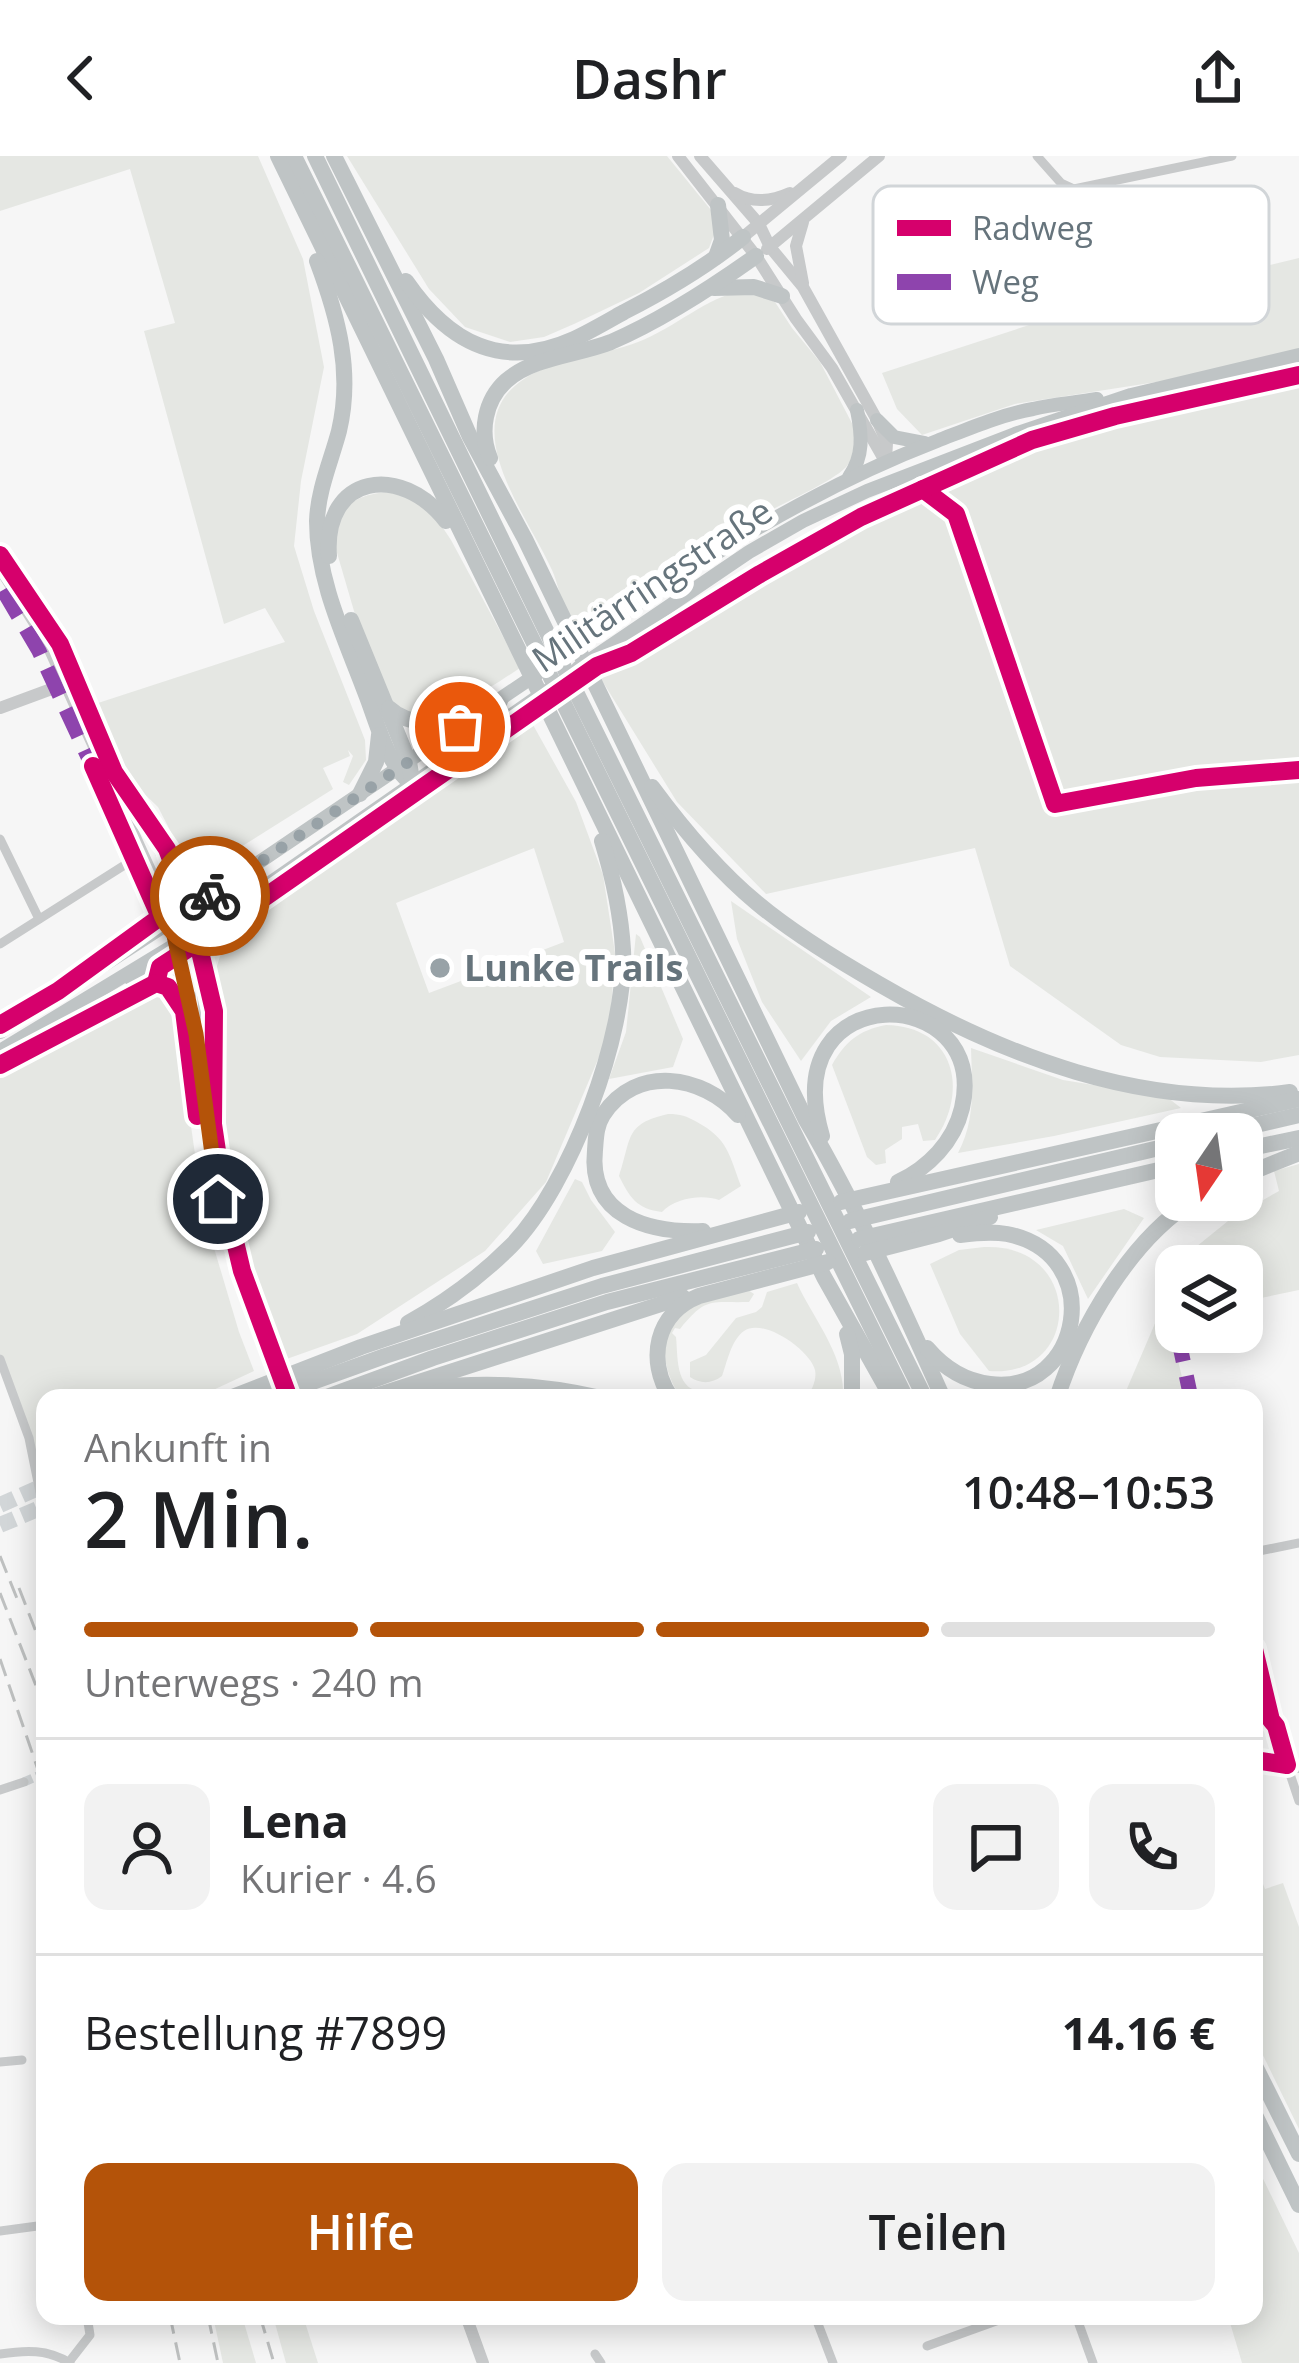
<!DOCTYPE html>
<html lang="de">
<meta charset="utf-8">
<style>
:root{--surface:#fff;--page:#f2f2f2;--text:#202124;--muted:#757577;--line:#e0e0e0;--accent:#b45309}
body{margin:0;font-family:"Open Sans",sans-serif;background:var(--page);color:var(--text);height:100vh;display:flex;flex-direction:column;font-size:45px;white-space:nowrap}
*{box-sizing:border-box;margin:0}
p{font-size:39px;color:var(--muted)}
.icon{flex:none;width:66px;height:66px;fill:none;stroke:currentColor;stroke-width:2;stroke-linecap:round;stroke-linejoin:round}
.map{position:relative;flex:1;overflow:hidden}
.side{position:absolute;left:36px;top:1233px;width:1227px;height:936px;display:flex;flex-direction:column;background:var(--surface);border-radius:24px;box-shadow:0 6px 30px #0003}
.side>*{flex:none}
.needle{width:78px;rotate:193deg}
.controls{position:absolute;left:1155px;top:957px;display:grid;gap:24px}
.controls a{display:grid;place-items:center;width:108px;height:108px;border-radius:24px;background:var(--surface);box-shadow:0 6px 30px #0003;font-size:60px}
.pin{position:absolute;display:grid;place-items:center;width:102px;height:102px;color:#fff;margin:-51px;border:6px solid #fff;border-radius:50%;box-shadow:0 3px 12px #0007}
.courier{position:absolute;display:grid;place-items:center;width:120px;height:120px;margin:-60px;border:9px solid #b45309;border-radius:50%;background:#fff;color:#222;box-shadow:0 3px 15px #0007}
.head em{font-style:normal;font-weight:600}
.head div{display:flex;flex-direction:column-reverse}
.head{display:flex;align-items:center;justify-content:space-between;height:204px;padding:0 48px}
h1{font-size:78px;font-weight:600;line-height:90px}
.bar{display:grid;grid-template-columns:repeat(4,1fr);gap:18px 12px;align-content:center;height:144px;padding:0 48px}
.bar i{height:15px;border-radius:9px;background:var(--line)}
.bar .current{background:var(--accent)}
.bar p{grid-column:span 4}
.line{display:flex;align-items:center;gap:30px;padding:0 48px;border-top:3px solid var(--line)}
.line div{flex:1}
.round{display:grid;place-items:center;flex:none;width:126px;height:126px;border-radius:24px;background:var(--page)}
.primary-button{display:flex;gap:24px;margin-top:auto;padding:24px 48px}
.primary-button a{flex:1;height:138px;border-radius:24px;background:var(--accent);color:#fff;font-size:48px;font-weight:600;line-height:138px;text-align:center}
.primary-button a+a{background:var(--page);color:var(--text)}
header{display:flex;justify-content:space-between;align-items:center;height:156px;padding:0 48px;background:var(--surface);font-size:54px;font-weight:600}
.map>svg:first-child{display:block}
.green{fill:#e5e7e3;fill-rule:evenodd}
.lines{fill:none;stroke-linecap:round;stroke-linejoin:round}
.minor-tunnel{stroke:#d2d6d8;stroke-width:9;stroke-dasharray:9 4.5;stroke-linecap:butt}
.motorway-tunnel{stroke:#d2d6d8;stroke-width:16;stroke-dasharray:16 8;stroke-linecap:butt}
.minor{stroke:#c7c9ca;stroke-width:9}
.tertiary{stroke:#c7c9ca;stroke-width:12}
.secondary{stroke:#bfc4c5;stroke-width:14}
.motorway{stroke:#bfc4c5;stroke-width:16}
.rail{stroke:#bec0c0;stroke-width:3;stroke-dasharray:18 9;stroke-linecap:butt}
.quiet{stroke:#8e44ad;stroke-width:15;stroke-dasharray:30 15;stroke-linecap:butt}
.cycleway-casing{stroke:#fff;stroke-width:26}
.cycleway{stroke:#d6006c;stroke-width:18}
.done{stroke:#98a2a7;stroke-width:12;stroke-dasharray:0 21.6}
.route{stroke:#b45309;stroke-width:15}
.poi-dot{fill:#98a2a7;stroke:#fff;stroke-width:4.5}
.labels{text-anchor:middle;stroke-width:12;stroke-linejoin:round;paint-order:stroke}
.street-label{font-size:36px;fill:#66747c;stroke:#fff}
.poi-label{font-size:36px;font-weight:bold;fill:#66747c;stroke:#fff;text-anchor:start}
.key{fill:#fff;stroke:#d1d5d8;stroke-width:3}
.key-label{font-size:33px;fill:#66747c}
</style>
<header><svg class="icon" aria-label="back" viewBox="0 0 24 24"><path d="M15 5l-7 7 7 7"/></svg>Dashr<svg class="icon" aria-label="share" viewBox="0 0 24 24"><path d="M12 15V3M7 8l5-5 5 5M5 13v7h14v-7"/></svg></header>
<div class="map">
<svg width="1299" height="2207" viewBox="0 0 1299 2207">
<rect width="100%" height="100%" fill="#f6f6f6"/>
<g class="green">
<path d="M0,0h258l45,103 21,108 -23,114 -7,65 20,65 51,129 1,20 -17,25 -6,-3 10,-26 -5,-6 2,6 -27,12 10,21 -124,78 -22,-4 -29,-56 -28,-27 -35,-76 190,-62 -20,-34 -41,16 -80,-293 31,-8 -45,-154 -130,42z"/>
<path d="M347,0h320l44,54 4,22 -6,16 -70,45 -65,31 -30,13 -34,5 -45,-15 -36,-38z"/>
<path d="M1299,102v91l-136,32 -148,23 -93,31 -25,-26 -15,-36 178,-58z"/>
<path d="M745,134l30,12 17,26 28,34 36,69c0,12 -1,25 -9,35 -13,16 -75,42 -97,55 -59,35 -116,72 -172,112 -5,-10 -13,-21 -16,-32 -4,-12 -6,-24 -12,-35 -25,-54 -95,-142 -26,-187 33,-22 78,-23 114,-37 37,-14 68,-45 107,-52z"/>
<path d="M1299,224v675l-38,7 -101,-5 -39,-12 -111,-79 -35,-118 -209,46 -89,-92 -79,-128 169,-98 171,-93 123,-47 65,-18z"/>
<path d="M402,335l35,28 14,21 69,128c-29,19 -56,38 -90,43v7l-34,-10 -3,-4 -39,-93 -19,-65c2,-48 27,-53 67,-55z"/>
<path d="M532,567l44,79 27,73 12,78 -5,72 -11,32 -53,125 -61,69 -128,83 -76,27c-60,-123 -59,-261 -64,-395l7,-23 16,-19zM534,692l30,94 -135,51 -33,-90z"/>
<path d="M731,745l140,96 -40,24 -30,40 -39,-59 -25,-63z"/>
<path d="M636,778l4,3 43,102 -10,28 -64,12 17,-47z"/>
<path d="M152,834l13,3 14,48 24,170 36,121 15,39 -58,27h-151v70l-3,2 -42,-116v-285z"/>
<path d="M886,869c68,1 84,65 49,115l-12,1 -5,-17 -16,3v12l-17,11 1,13 -10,2 -9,-8 -35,-92c13,-23 27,-35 54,-40z"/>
<path d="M971,892l92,32 104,17 14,11 -127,28 -96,17c18,-34 14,-68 13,-105z"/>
<path d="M668,958c13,0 18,2 29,8 31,17 32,32 44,64l-22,14c-17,-6 -44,-2 -57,12 -25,-3 -32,-14 -43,-36 13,-38 5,-52 49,-62z"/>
<path d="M1299,1008v126l-57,12v-36h-66v51l-8,2 19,79h-64l36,-84 -4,-34 78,-63 46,-26 -5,-20z"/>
<path d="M575,1023l7,3 9,18 24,32 -13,19 -59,13 -7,-13z"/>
<path d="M1124,1053l20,9 -56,81 -25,-53 -27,-16z"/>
<path d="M984,1091c100,-4 99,131 5,124l-29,-37 -30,-70 29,-14z"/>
<path d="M797,1127c15,34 49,73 46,115h-36c5,-9 10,-18 8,-28 -5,-20 -52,-53 -71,-39 -13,9 -17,32 -22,45 -10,8 -22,8 -32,1v-15l16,-7 30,-37 20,-6 6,-5 5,-15z"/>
<path d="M748,1134l6,4 -5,8c-40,1 -43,-5 -69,27l-5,-1 -3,5 4,4c2,18 -1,51 23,54 7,1 14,-1 21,-1l9,8h-48c-18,-27 -26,-63 3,-87 16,-13 45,-15 64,-21z"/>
<path d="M1256,1710l9,23 18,-6 16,44v202l-45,-92v-170z"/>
<path d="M1254,2004l45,93v110h-57l-14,-47h26z"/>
<path d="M213,2160h29l14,47h-33z"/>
<path d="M273,2160h30l15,47h-32z"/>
</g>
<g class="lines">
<path class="minor-tunnel" d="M24,1626l21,-9"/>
<g class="motorway-tunnel">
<path d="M0,1349l45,-20"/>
<path d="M0,1369l45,-19"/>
</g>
<g class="minor">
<path d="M1037,0l24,27 13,6 158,-33"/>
<path d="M0,683l39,80"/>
<path d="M0,788l142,-90"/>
<path d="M0,1203l29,79 16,79"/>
<path d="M1254,1396l45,-9"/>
<path d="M1287,1609l12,36"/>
<path d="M0,1634l24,-8"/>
<path d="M0,1906l22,-2"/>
<path d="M0,2075l45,-6"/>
<path d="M815,2160l18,47"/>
<path d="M1076,2160l17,47"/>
<path d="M927,2190l83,-30"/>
<path d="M0,2198c26,-4 47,-5 70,9"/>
<path d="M595,2198l6,9"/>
<path d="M69,2206l21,-27 -3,-19"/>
</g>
<g class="tertiary">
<path d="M678,0l78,100 40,63 36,49 53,93"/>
<path d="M700,0l59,68 11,23 33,40 74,133 10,23 -1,17"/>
<path d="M735,37c18,11 37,8 55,0"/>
<path d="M743,81l98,-81"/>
<path d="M767,93l112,-93"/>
<path d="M803,127l-7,-37 7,-24"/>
<path d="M0,412l46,73 123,271 27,122 21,165 16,62 45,125"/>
<path d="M0,552l65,-24"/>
<path d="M113,630c65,66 95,172 92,263"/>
<path d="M1254,1604l45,7"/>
<path d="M466,2160l17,47"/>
</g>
<g class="secondary">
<path d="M877,264l17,17 31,6"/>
<path d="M849,321c15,-21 13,-42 8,-67"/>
<path d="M570,495c116,-82 234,-159 367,-210 31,-12 63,-26 96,-32 20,-5 42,-6 64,-10"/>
<path d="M578,512l171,-116 54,-31 64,-30 148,-57 116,-39 168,-40"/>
<path d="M170,718l26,12 29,-3"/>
<path d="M200,820l10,-34 12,-22"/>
<path d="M131,823c25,-8 40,0 58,17"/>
<path d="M0,876l190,-123 347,-235"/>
<path d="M0,895l224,-136 322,-224"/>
</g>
<g class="motorway">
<path d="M278,0l546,1121 68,121"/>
<path d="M294,0l612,1242"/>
<path d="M315,0l259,532 351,710"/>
<path d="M334,0l102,203 34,78 55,102 281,581c52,89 95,184 137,278"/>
<path d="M716,101l6,-17 -4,-35"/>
<path d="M317,105c21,56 36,111 22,170 -8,30 -21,59 -22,90 0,61 29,119 50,176 11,29 21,69 46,88"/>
<path d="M406,125c42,61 95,91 168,58 17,-8 34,-18 50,-27 43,-22 82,-45 119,-75"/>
<path d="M714,132l40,-1 28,9"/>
<path d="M490,302c-11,-26 -5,-58 16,-77 27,-24 72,-26 105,-39 51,-22 100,-54 145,-86"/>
<path d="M329,400c-6,-82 72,-93 117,-35"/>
<path d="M351,464l58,142 4,23"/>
<path d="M389,552c31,29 75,4 111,-7"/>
<path d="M652,631c31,42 65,83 105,116 37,31 80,57 122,81 124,72 266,127 411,108"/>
<path d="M360,638l16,-32 3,-27"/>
<path d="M1218,978l81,-19"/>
<path d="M822,980c-48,-161 169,-153 140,-28 -8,34 -34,60 -64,74"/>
<path d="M1242,994l57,-12"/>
<path d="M1242,1020l57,-23"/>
<path d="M841,1046l458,-103"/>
<path d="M850,1065l326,-77"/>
<path d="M703,1075c-54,2 -115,-14 -108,-81 1,-12 1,-24 8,-35 33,-51 100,-40 135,0"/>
<path d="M859,1083l317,-73"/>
<path d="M865,1097l74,-19 51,-17"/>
<path d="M408,1167c38,-21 72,-46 103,-77 59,-60 116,-212 112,-296 -2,-37 -10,-73 -21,-109"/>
<path d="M847,1178l5,20v44"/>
<path d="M927,1192c17,20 37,33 63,36 92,12 118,-130 17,-150 -16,-3 -32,-1 -47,1"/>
<path d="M422,1233c61,-8 119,-5 179,9"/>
<path d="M230,1242l131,-51 232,-79 206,-56"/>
<path d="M268,1242l117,-42 217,-70 206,-54"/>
<path d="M324,1242l109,-40 174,-56 209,-53"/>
<path d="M369,1242l314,-101"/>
<path d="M671,1242c-25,-38 -15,-85 28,-102l129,-34"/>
<path d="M1057,1242c23,-71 73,-158 137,-198"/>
<path d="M1254,1908l45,90"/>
<path d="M1254,1957l45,92"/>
</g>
<g class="rail">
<path d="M0,1400l20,50"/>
<path d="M19,1432l26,67"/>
<path d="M0,1437l45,116"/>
<path d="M0,1503l45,131"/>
<path d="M170,2160l10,47"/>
<path d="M208,2160l10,47"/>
<path d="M260,2160l14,47"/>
</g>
<g class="quiet">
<path d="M3,434l36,61 56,121"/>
<path d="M1177,1176l14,66"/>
</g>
<g class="cycleway-casing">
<g id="cycleway">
<path d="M923,333l33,25 99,290 141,-26 103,-8"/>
<path d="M0,399l60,89 54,128 53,77 23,60 24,102 -1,113 10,67 19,80 47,127"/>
<path d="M156,827l4,-16 43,-28 12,5 20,-26 362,-252 34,-13 129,-79 101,-57 171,-77 83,-24 184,-41"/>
<path d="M0,869l58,-34 102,-74 -67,-151"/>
<path d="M0,909l156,-82 12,4 16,24 13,105"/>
<path d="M1254,1493l17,71 5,6 11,39 -33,-5"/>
</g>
</g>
<use href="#cycleway" class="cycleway"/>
</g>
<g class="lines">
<path class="done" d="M210,740l250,-169"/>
<path class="route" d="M210,740l-39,26 25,112 22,165"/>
</g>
<circle class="poi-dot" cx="440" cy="812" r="12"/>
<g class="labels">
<g class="street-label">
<text transform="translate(652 429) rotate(-34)" y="13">Militärringstraße</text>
</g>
<g class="poi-label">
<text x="464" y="825">Lunke Trails</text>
</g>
</g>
<rect x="873" y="30" width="396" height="138" rx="18" class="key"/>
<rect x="897" y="64" width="54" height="16" fill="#d6006c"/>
<rect x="897" y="118" width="54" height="16" fill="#8e44ad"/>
<g class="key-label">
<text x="972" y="84">Radweg</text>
<text x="972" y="138">Weg</text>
</g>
</svg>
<div class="controls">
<a><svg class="needle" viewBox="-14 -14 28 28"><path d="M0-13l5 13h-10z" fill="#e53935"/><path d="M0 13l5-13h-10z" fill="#757577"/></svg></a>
<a><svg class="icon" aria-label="layers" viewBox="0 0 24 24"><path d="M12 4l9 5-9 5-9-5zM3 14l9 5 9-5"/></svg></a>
</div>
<div class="pin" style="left:460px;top:571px;background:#ea580c"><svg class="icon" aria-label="bag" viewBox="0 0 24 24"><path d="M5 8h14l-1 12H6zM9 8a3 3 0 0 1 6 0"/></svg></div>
<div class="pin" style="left:218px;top:1043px;background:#1f2937"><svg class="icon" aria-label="home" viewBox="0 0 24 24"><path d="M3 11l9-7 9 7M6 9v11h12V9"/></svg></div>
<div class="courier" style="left:210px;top:740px"><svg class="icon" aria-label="bike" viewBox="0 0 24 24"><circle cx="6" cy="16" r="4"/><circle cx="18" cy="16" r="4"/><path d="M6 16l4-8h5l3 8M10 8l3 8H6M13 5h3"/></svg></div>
<section class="side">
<div class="head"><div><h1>2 Min.</h1><p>Ankunft in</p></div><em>10:48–10:53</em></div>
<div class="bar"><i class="current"></i><i class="current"></i><i class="current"></i><i></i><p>Unterwegs · 240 m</p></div>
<div class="line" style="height:216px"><a class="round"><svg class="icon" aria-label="person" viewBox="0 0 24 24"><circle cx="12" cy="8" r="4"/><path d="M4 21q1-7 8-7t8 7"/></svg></a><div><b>Lena</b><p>Kurier · 4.6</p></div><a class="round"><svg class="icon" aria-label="chat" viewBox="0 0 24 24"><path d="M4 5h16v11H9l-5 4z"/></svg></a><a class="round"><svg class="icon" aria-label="phone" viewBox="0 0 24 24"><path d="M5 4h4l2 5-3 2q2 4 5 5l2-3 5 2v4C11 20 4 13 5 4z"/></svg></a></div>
<div class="line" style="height:156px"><div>Bestellung #7899</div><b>14.16 €</b></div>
<div class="primary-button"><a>Hilfe</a><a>Teilen</a></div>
</section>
</div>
